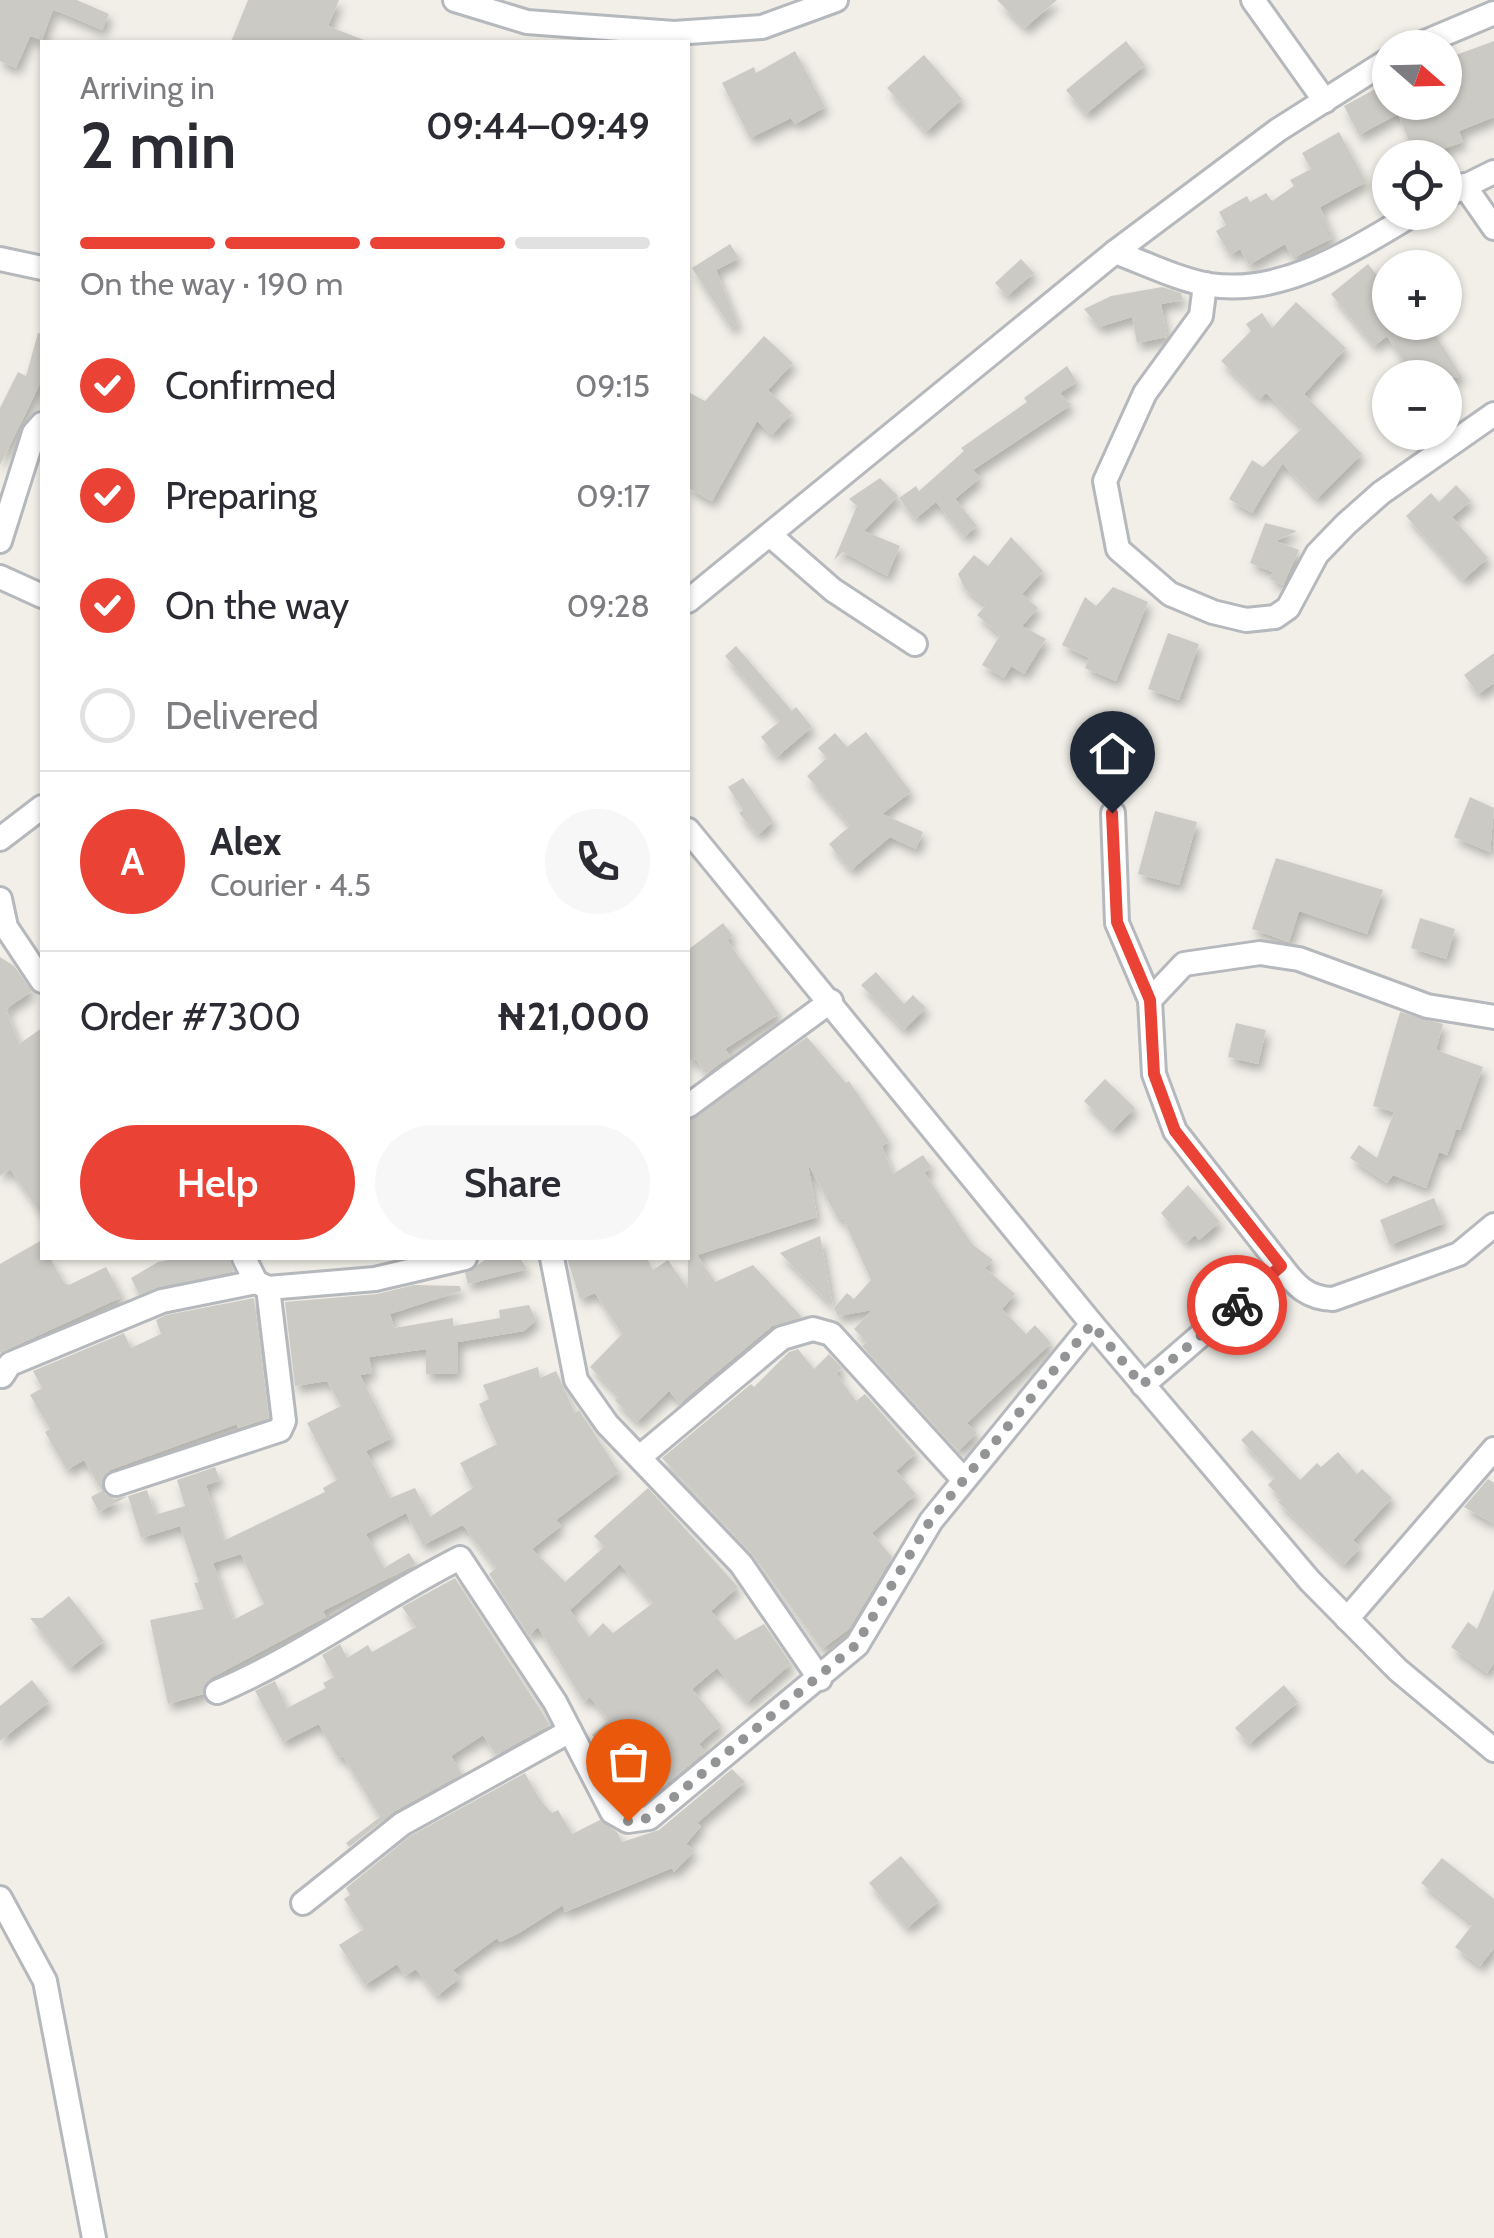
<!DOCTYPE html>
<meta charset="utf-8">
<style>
:root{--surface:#fff;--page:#f7f7f7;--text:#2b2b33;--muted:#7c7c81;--line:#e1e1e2;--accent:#ea4335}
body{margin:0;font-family:Cabin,sans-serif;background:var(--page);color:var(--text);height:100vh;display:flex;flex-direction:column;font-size:38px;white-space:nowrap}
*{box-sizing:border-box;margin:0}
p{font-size:32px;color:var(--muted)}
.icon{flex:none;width:55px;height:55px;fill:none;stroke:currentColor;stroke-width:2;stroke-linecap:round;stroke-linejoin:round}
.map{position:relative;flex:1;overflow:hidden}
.side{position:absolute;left:40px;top:40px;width:650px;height:1220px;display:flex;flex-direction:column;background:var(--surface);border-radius:0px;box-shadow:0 2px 8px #0004}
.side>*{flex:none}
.needle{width:65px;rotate:110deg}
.buttons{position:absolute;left:1372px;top:30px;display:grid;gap:20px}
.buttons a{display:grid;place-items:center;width:90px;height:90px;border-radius:50%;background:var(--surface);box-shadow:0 2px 8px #0004;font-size:50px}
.pin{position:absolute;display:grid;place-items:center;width:85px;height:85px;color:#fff;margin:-102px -42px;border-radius:50% 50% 50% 0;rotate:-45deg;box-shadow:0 0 10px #0007}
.pin .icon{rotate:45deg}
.courier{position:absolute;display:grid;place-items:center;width:100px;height:100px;margin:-50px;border:8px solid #ea4335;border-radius:50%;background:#fff;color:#222;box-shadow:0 2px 12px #0007}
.summary em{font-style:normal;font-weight:600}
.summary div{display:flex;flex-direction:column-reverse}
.summary{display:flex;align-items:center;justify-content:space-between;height:170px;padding:0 40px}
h1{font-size:65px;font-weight:600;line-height:75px}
.bar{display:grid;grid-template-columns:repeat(4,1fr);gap:15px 10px;align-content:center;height:120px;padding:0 40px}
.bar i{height:12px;border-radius:8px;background:var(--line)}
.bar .active{background:var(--accent)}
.bar p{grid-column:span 4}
.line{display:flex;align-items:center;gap:25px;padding:0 40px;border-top:2px solid var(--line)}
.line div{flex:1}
.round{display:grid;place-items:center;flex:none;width:105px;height:105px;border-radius:52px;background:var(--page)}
ol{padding:0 40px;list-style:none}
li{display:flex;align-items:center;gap:30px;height:110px}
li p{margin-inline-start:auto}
li .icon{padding:10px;border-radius:50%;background:var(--accent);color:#fff;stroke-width:4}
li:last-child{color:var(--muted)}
li i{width:55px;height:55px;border:5px solid var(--line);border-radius:50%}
.primary-button{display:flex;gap:20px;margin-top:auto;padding:20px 40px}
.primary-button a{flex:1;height:115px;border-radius:60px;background:var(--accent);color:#fff;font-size:40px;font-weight:600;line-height:115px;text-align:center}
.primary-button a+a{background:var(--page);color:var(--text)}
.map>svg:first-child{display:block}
.building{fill:#cccac5;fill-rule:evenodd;filter:url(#shadow)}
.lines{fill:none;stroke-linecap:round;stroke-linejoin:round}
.minor-casing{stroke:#b5b8bc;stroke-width:28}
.minor{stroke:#fff;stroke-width:22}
.done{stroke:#929495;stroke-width:10;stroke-dasharray:0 18}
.route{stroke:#ea4335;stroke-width:12}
</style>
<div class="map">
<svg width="1494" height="2238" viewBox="0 0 1494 2238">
<defs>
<filter id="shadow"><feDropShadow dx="4" dy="7" stdDeviation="5" flood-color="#0004"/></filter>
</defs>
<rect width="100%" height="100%" fill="#f1efe8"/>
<g class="building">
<path d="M0,0h77l32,14 -7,16 -49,-21 -11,31 -12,-4 -14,32 -16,-7z"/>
<path d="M248,0h91l-11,26 41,16h-138z"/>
<path d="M997,0h60l-32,28z"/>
<path d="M1126,41l19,24 -59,49 -20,-24z"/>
<path d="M1494,41v76l-35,14 4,11 -26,9 3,7h-24l-18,-44 -39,21 -15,-29 46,-25v21h55v-43z"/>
<path d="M795,51l30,56 -30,17 -4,-6 -41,20 -28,-55 32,-16 2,6z"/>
<path d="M924,55l38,44 -36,33 -39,-44z"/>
<path d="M1339,132l27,50 -46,25 13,31 -40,20 -8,-14 -36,21 -9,-16 -10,6 -14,-24 10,-6 -7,-13 28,-16 3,6 16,-9 6,8 22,-15 -4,-6 21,-11 -9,-16z"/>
<path d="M730,244l9,14 -23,12 22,54 -7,4 -39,-60z"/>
<path d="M1021,259l13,14 -27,23 -12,-13z"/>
<path d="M1368,264l22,27v31h37l36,56h-48l-28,-42 -13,10 -43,-52z"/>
<path d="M1162,287l19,6 2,7 -22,4 6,33 -30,6 -5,-26 -33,10 -15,-18 27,-13z"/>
<path d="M1296,302l50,46 -42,46 58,60 -45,45 -35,-36 -30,50 -23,-14 23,-39 11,7 39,-39 -36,-35 -6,6 -39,-38 30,-30 -5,-7 16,-11 10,15z"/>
<path d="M38,333l4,1v46l-42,85v-57l18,-36 8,4z"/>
<path d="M764,336l29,27 -25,27 24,23 -20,22 -15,-14 -45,80 -24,-13v-96l17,9z"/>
<path d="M1067,366l10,16 -17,11 11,12 -98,65 7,8 -25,21 22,27 -13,11 -28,-35 -21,17 -16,-21 17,-12 3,5 45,-40 -3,-3 66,-46 -3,-4z"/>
<path d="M880,478l18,18 -34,35 36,15 -13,30 -44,-24 -9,8 23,-54 -8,-7z"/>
<path d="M1456,485l15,16 -19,16 36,41 -25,22 -57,-64 25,-23 8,9z"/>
<path d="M1265,523l32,8 -21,10 23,9 -16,35 -13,-6 3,-7 -23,-9z"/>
<path d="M1011,537l32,34 -21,23 16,14 -16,18 24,13 -22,35 -13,-8 -7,12 -22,-13 18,-30 -23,-20 9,-10 -21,-16 -7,-15 16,-19 14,11z"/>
<path d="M1113,587l35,15 -32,79 -31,-13 4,-10 -27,-13 23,-48 11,9z"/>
<path d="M1168,633l31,11 -20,56 -31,-11z"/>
<path d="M736,646l56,65 4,-4 16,20 -35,30 -16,-20 19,-16 -55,-65z"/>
<path d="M1494,653v30l-16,11 -14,-19z"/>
<path d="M866,732l45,60 -29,22 41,18 -7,17 -26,-12 -39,33 -22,-26 21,-18 -43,-50 20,-18 -9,-10 17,-15 12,14z"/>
<path d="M743,778l30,43 -15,14 -19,-22 4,-3 -15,-23z"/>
<path d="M1470,797l24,11 -4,44 -36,-15z"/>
<path d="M1155,811l42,11 -18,63 -41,-11z"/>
<path d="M1276,858l107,32 -16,44 -68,-23 -10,31 -37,-13z"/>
<path d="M1420,918l35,11 -9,30 -35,-11z"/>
<path d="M723,923l10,13 -6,4 52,74 -54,35 5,7 -24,18 -11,-16 -7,5v-113z"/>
<path d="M0,957l14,9 18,25 -26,18 13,35 23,-16v187l-32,-46 -10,7z"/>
<path d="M876,972l28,32 9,-9 13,13 -22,22 -43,-45z"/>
<path d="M1400,1012l43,12 -7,26 47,17 -23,63 -4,-1 -9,26 -8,-3 -13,36 -33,-13 -6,8 -37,-25 9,-13 18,13 17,-46 -21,-6z"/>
<path d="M1236,1023l30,7 -8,34 -30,-7z"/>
<path d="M807,1037l39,46 3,-2 40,60 -7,5 11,28 30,-19 9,13 -8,4 48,72 21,16 -8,8 30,26 -13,15 24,25 9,-9 16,18 -84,80 10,10 -19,18 -96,-105 5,-4 -13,-13 18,-19 -34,6 -4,-8 13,-15 7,6 17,-19 -28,-62 -5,1 -30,-55 9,53 -120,38 18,27 38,-17 49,52 -30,9 -92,77 -11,-12 -32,31 -22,-22 4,-4 -29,-29 32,-33 -27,-41 -15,6 -13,-41h80l6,12 15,-10 20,29v-168z"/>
<path d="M1105,1079l30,29 -22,22 -29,-29z"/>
<path d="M1188,1185l32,37 -21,18 -4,-5 -9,8 -25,-30z"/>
<path d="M1434,1198l10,25 -54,22 -10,-25z"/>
<path d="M820,1236l5,27 8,44 -53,-54z"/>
<path d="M42,1240v18h8l14,25 5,2 37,-18 16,30 -122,56v-89z"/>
<path d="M179,1258h50l5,13 -95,23 -8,-16 27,-16z"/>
<path d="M488,1258h32l7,11 -59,15 -3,-11z"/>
<path d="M414,1285l46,1 1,5 -71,23 4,14 59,-10v8l47,-8 -1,-8 30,-5 7,15 -12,11 -66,11v31l-32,1v-25l-57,8 3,16 -12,2 32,63 -26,13 24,47 25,-10 15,29 43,-29 -13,-25 37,-19 -18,-40 10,-5 -6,-14 55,-18 2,11 16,-7 19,42 4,-3 40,62 -63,48 5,6 -29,23 33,33 39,-35 -10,-11 54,-48 90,99 -27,24 24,29 29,-16 27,40 -44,38 -30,-34 -25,21 29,36 -22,19 6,8 -62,52 -14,-18 4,-3 -41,-48 17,-15 -19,-23 -6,5 -46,-75 -9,9 -40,-62 7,-6 -33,-43 -40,20 -17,-32 -40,21 18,34 25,-15 7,11 -93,47 3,6 -115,61 -8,16 -35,10 -18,-84 54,-11 -10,-26 5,-1 -19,-56 -39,12 -13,-42 19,-6 8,25 30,-9 -8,-26 38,-13 5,13 -14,5 17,56 102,-49 -2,-4 14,-8 -30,-57 34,-17 -14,-25 -32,5 -10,-84 92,-8zM241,1554l23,50 -31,16 -20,-57zM620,1564l33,39 -40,30 -10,-10 -14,14 -19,-27z"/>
<path d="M254,1298l15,120 -31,10 -1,-4 -127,46 -9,12 4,12 9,5 14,-3 -29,16 -8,-15 11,-6 -18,-31 -17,10 -22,-38 5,-3 -20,-34 12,-7 -9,-17 91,-38 7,15 30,-14 -5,-14 10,-5z"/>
<path d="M798,1349l16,20 15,-15 13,14 -6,5 20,28 9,-7 51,59 -20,18 20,23 -44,39 20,24 -43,72 -27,20 -70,-95 -90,-96 89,-74 3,3 35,-35z"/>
<path d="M1252,1430l48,50 17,-17 4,4 17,-15 19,22 5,-5 30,29 -39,42 7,8 -16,17 -66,-63 4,-3 -14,-14 7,-8 -34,-37z"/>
<path d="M1488,1479l6,4v41l-30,-17z"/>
<path d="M455,1578l95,147 -54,30 -13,-20 -32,21 11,18 -67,37 -46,36 -3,-4 34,-26 -37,-61 -5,2 -19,-34 -36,18 -28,-51 20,-10 12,27 39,-20 -3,-5 11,-6 -12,-22 18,-11 7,14 21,-13 4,7 44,-25 -14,-20z"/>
<path d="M1494,1589v74l-7,10 -36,-26 17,-25 9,7z"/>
<path d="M69,1596l35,45 -34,27 -40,-50h12z"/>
<path d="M32,1680l17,22 -49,39v-35z"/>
<path d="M1284,1685l14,17 -49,42 -14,-16z"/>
<path d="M732,1769l13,13 -48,41 4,3 -15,18 8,7 -20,21 -2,-4 -107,44 -2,-7 -44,28 -19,9 -3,-4 -44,32 7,8 -23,18 -21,-27 -11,7 -8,-12 -32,21 -26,-40 25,-16 -20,-30 6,-4 -4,-7 64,-52 115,-63 15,27 12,13 6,-3 14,24 28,-14 17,12 5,10 37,-12z"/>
<path d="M901,1856l38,45 -32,27 -38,-45z"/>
<path d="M1442,1858l52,41v49l-14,18 -25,-19 18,-23 -52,-41z"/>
</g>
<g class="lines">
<g class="minor-casing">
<g id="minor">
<path d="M455,0l72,22 147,11 88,-6 74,-27"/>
<path d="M1253,0l72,101"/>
<path d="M1411,48l83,-35"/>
<path d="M1464,185l30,43"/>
<path d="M1445,196l49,-24"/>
<path d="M1115,252c30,11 64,28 95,33 75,11 144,-36 207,-73"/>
<path d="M0,259l42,9"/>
<path d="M1205,284l-4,32 -56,77 -40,88 13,68 52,45 43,18 33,8 29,-3 13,-9 29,-54 29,-30 35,-31 113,-79"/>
<path d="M770,535l63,55 82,54"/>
<path d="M0,541l34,-108 8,-9"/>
<path d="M0,577l42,19"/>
<path d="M688,601l427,-349 163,-122 112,-71"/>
<path d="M1113,813l4,110 33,77 4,74 21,57 106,135 -138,119"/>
<path d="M688,830l404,494 218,257 88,89 96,80"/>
<path d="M0,839l42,-32"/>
<path d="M0,899l6,28 36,54"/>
<path d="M1150,1000l34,-36 76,-11 39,6 128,47 67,11"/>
<path d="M688,1106l143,-105"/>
<path d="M244,1258l12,24"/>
<path d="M552,1258l24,122 31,44 134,140 79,115"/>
<path d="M1281,1266c15,20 26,32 52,33l126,-45 35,-29"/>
<path d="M2,1376l8,-12 152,-63 94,-19 12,6 107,-9 90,-21"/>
<path d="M641,1456l141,-118 31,-9 18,5 132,145"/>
<path d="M116,1484l164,-54 4,-9 -16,-133"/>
<path d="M1347,1619l147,-170"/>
<path d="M217,1692c85,-36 160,-92 243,-134l95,144 57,110 16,9 21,-3 208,-173 74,-124 161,-197"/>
<path d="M0,1898l45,83 49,257"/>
<path d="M303,1903l99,-79 168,-93"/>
</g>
</g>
<use href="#minor" class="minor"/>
</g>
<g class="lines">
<path class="done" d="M628,1821l21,-3 207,-173 74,-124 162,-197 50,61 95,-80"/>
<path class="route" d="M1112,813l5,109 33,78 4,74 21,57 106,135 -44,39"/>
</g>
</svg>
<div class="buttons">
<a><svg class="needle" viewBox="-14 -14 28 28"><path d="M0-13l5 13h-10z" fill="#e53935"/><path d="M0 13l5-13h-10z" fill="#7c7c81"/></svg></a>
<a><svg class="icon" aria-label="locate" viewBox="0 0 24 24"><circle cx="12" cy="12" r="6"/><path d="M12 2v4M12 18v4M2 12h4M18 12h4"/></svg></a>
<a>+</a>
<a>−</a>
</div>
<div class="pin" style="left:628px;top:1821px;background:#ea580c"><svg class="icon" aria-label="bag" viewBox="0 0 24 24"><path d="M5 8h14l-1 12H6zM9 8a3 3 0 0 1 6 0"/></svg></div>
<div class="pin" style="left:1112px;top:813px;background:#1f2937"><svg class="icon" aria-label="home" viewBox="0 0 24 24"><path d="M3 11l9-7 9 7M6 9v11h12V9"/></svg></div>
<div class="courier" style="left:1237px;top:1305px"><svg class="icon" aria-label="bike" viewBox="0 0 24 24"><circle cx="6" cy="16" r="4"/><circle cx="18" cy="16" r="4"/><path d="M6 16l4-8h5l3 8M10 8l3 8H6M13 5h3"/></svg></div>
<section class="side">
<div class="summary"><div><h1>2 min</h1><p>Arriving in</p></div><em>09:44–09:49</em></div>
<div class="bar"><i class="active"></i><i class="active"></i><i class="active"></i><i></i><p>On the way · 190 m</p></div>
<ol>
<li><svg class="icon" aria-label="check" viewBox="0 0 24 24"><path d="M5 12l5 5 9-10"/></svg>Confirmed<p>09:15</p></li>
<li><svg class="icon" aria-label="check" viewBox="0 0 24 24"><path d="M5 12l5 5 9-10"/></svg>Preparing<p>09:17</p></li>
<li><svg class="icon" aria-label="check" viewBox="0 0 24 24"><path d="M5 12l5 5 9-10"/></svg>On the way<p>09:28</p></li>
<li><i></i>Delivered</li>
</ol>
<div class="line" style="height:180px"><b class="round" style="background:var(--accent);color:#fff">A</b><div><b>Alex</b><p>Courier · 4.5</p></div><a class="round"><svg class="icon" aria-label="phone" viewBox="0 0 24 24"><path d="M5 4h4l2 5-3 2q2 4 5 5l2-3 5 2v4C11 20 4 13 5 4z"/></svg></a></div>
<div class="line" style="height:130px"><div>Order #7300</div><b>₦21,000</b></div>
<div class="primary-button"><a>Help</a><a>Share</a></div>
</section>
</div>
